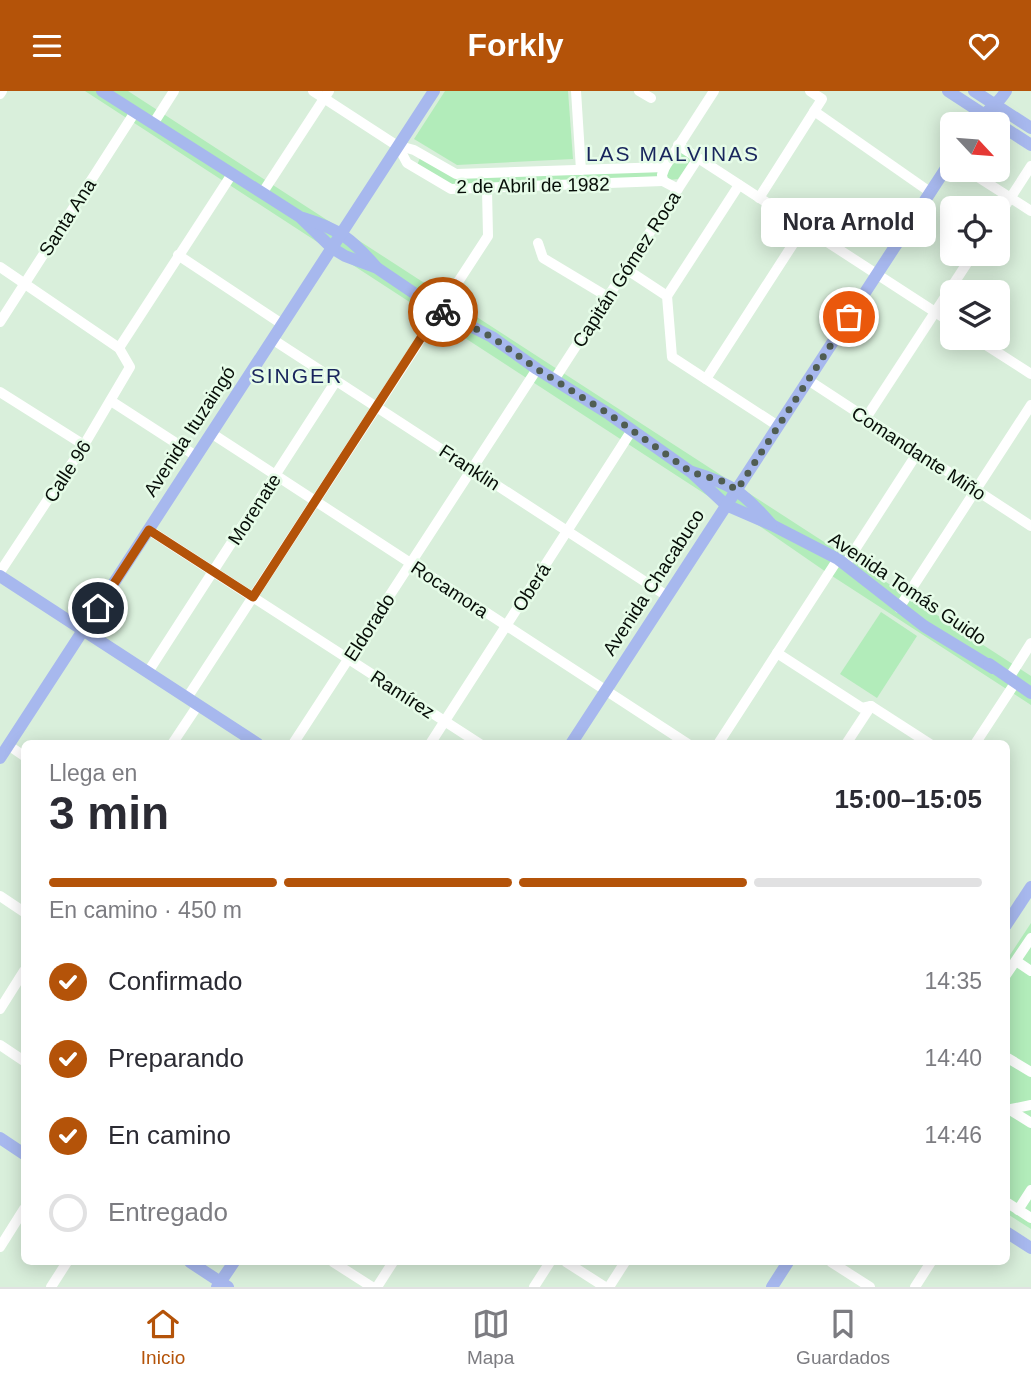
<!DOCTYPE html>
<html lang="es">
<meta charset="utf-8">
<style>
:root{--surface:#fff;--page:#f2f2f3;--text:#2b2b33;--muted:#7c7c81;--line:#e1e1e2;--accent:#b45309}
body{margin:0;font-family:Arial,sans-serif;background:var(--page);color:var(--text);height:100vh;display:flex;flex-direction:column;font-size:26px;white-space:nowrap}
*{box-sizing:border-box;margin:0}
p{font-size:23px;color:var(--muted)}
.icon{flex:none;width:38px;height:38px;fill:none;stroke:currentColor;stroke-width:2;stroke-linecap:round;stroke-linejoin:round}
.map{position:relative;flex:1;overflow:hidden}
.details{position:absolute;left:21px;top:649px;width:989px;height:525px;display:flex;flex-direction:column;background:var(--surface);border-radius:10px;box-shadow:0 4px 18px #0003}
.details>*{flex:none}
.needle{width:46px;rotate:116deg}
.fabs{position:absolute;left:940px;top:21px;display:grid;gap:14px}
.fabs a{display:grid;place-items:center;width:70px;height:70px;border-radius:10px;background:var(--surface);box-shadow:0 4px 18px #0003;font-size:35px}
.pin{position:absolute;display:grid;place-items:center;width:60px;height:60px;color:#fff;margin:-30px;border:4px solid #fff;border-radius:50%;box-shadow:0 2px 7px #0007}
.courier{position:absolute;display:grid;place-items:center;width:70px;height:70px;margin:-35px;border:5px solid #b45309;border-radius:50%;background:#fff;color:#222;box-shadow:0 2px 9px #0007}
.bubble{position:absolute;height:49px;border-radius:10px;background:var(--surface);box-shadow:0 4px 18px #0003;font-size:23px;font-weight:800;line-height:49px;text-align:center}
.overview em{font-style:normal;font-weight:800}
.overview div{display:flex;flex-direction:column-reverse}
.overview{display:flex;align-items:center;justify-content:space-between;height:119px;padding:0 28px}
h1{font-size:46px;font-weight:800;line-height:52px}
.bar{display:grid;grid-template-columns:repeat(4,1fr);gap:10px 7px;align-content:center;height:84px;padding:0 28px}
.bar i{height:9px;border-radius:5px;background:var(--line)}
.bar .on{background:var(--accent)}
.bar p{grid-column:span 4}
ol{padding:0 28px;list-style:none}
li{display:flex;align-items:center;gap:21px;height:77px}
li p{margin-inline-start:auto}
li .icon{padding:7px;border-radius:50%;background:var(--accent);color:#fff;stroke-width:4}
li:last-child{color:var(--muted)}
li i{width:38px;height:38px;border:4px solid var(--line);border-radius:50%}
header{display:flex;justify-content:space-between;align-items:center;height:91px;padding:0 28px;background:var(--accent);color:#fff;font-size:32px;font-weight:800}
.dock{display:flex;justify-content:space-around;align-items:center;height:98px;border-top:2px solid var(--line);background:var(--surface);font-size:19px;color:var(--muted)}
.dock a{display:grid;justify-items:center;gap:4px}
.dock .on{color:var(--accent)}
.map>svg:first-child{display:block}
.green{fill:#b2ecba}
.lines{fill:none;stroke-linecap:round;stroke-linejoin:round}
.minor{stroke:#fff;stroke-width:10}
.major{stroke:#a7b8ee;stroke-width:12}
.done{stroke:#505d52;stroke-width:7;stroke-dasharray:0 12.6}
.route{stroke:#b45309;stroke-width:9}
.labels{text-anchor:middle;stroke-width:5;stroke-linejoin:round;paint-order:stroke}
.street-label{font-size:19px;fill:#070e08;stroke:#e6fce8}
.neighbourhood-label{font-size:21px;letter-spacing:2px;fill:#18255c;stroke:#e6fce8}
</style>
<header><svg class="icon" aria-label="menu" viewBox="0 0 24 24"><path d="M4 6h16M4 12h16M4 18h16"/></svg>Forkly<svg class="icon" aria-label="heart" viewBox="0 0 24 24"><path d="M12 20l-8-8c-3-5 5-10 8-4 3-6 11-1 8 4z"/></svg></header>
<div class="map">
<svg width="1031" height="1196" viewBox="0 0 1031 1196">
<rect width="100%" height="100%" fill="#d9efdb"/>
<g class="green">
<path d="M85,0h43l903,585v29l-202,-131 -71,-49 -33,-18z"/>
<path d="M445,0h123l5,68 -116,6 -43,-26z"/>
<path d="M680,59l8,2 3,8 -13,19 -9,1 -4,-8z"/>
<path d="M420,67l35,20 202,-7 1,7 -205,8 -36,-21z"/>
<path d="M881,521l36,24 -40,62 -37,-24z"/>
<path d="M1031,832v306l-25,-16v-252z"/>
</g>
<g class="lines">
<g class="minor">
<path d="M313,0l83,54 18,5 42,24 209,-7"/>
<path d="M576,0l5,79"/>
<path d="M639,0l12,7"/>
<path d="M0,3l2,-3"/>
<path d="M814,20l116,81"/>
<path d="M153,33l21,-33"/>
<path d="M678,54l274,178"/>
<path d="M398,55l9,17 44,26 212,-8"/>
<path d="M967,79l64,41"/>
<path d="M678,98l-15,-8 -1,-6 3,-8 49,-76"/>
<path d="M263,101l66,-101"/>
<path d="M759,107l63,-99 -12,-8"/>
<path d="M998,126l33,-51"/>
<path d="M538,152l5,15 65,39"/>
<path d="M178,164l104,69"/>
<path d="M0,176l119,81 11,19 -46,78 -84,127"/>
<path d="M626,178l41,27 5,61 106,69"/>
<path d="M667,205l72,-111"/>
<path d="M0,231l135,-210"/>
<path d="M975,247l56,36"/>
<path d="M272,248l395,257"/>
<path d="M119,257l113,-174"/>
<path d="M706,288l98,-152"/>
<path d="M554,289l144,-222"/>
<path d="M808,289l223,146"/>
<path d="M0,301l84,53"/>
<path d="M111,310l85,55"/>
<path d="M866,327l107,-164"/>
<path d="M211,342l477,311"/>
<path d="M149,439l331,214"/>
<path d="M845,474l73,-113"/>
<path d="M899,517l132,-203"/>
<path d="M777,562l85,55 9,-2 59,38"/>
<path d="M148,581l188,-291"/>
<path d="M1009,587l22,-35"/>
<path d="M187,607l301,-462 -1,-47"/>
<path d="M172,653l26,-39"/>
<path d="M293,653l244,-375"/>
<path d="M430,653l202,-314"/>
<path d="M718,653l120,-185"/>
<path d="M846,653l25,-38"/>
<path d="M975,653l40,-61"/>
<path d="M8,654l16,11"/>
<path d="M0,805l24,16"/>
<path d="M1016,870l15,10"/>
<path d="M1006,884l25,-37"/>
<path d="M0,918l24,-38"/>
<path d="M0,954l24,16"/>
<path d="M1006,966l25,15"/>
<path d="M1006,1019l25,-5"/>
<path d="M1010,1019l21,13"/>
<path d="M1006,1111l25,16"/>
<path d="M1018,1119l13,-20"/>
<path d="M0,1156l24,-38"/>
<path d="M333,1171l39,25"/>
<path d="M566,1171l39,25"/>
<path d="M831,1171l39,25"/>
<path d="M51,1196l16,-25"/>
<path d="M377,1196l16,-25"/>
<path d="M534,1196l16,-25"/>
<path d="M609,1196l16,-25"/>
<path d="M915,1196l16,-25"/>
</g>
<g class="major">
<path d="M102,0l198,126 32,31 13,8 32,12 62,42 53,27 45,32 72,45 82,58 35,33 46,20 66,34 86,67 69,42"/>
<path d="M948,0l83,54"/>
<path d="M974,0l57,37"/>
<path d="M976,33c9,-13 21,-18 30,-33"/>
<path d="M303,127c36,11 49,21 73,49"/>
<path d="M692,381c40,12 51,20 79,52"/>
<path d="M0,485l258,168"/>
<path d="M989,573l42,29"/>
<path d="M571,653l381,-585"/>
<path d="M0,667l434,-667"/>
<path d="M1006,834l25,-38"/>
<path d="M0,1047l24,16"/>
<path d="M1006,1141l25,16"/>
<path d="M190,1171l38,25"/>
<path d="M217,1196l17,-25"/>
<path d="M772,1196l16,-25"/>
</g>
</g>
<g class="lines">
<path class="done" d="M443,221l49,25 45,32 72,45 82,58 31,9 15,9 112,-173"/>
<path class="route" d="M98,517l51,-78 104,67 186,-287 4,2"/>
</g>
<g class="labels">
<g class="street-label">
<text transform="translate(533 94) rotate(-1)" y="7">2 de Abril de 1982</text>
<text transform="translate(67 126) rotate(-57)" y="7">Santa Ana</text>
<text transform="translate(626 178) rotate(-57)" y="7">Capitán Gómez Roca</text>
<text transform="translate(189 340) rotate(-57)" y="7">Avenida Ituzaingó</text>
<text transform="translate(919 362) rotate(33)" y="7">Comandante Miño</text>
<text transform="translate(470 376) rotate(33)" y="7">Franklin</text>
<text transform="translate(67 380) rotate(-57)" y="7">Calle 96</text>
<text transform="translate(254 418) rotate(-57)" y="7">Morenate</text>
<text transform="translate(653 491) rotate(-57)" y="7">Avenida Chacabuco</text>
<text transform="translate(531 496) rotate(-57)" y="7">Oberá</text>
<text transform="translate(908 497) rotate(34)" y="7">Avenida Tomás Guido</text>
<text transform="translate(450 498) rotate(33)" y="7">Rocamora</text>
<text transform="translate(369 536) rotate(-57)" y="7">Eldorado</text>
<text transform="translate(403 603) rotate(33)" y="7">Ramírez</text>
</g>
<g class="neighbourhood-label">
<text x="673" y="70">LAS MALVINAS</text>
<text x="297" y="292">SINGER</text>
</g>
</g>
</svg>
<div class="fabs">
<a><svg class="needle" viewBox="-14 -14 28 28"><path d="M0-13l5 13h-10z" fill="#e53935"/><path d="M0 13l5-13h-10z" fill="#7c7c81"/></svg></a>
<a><svg class="icon" aria-label="locate" viewBox="0 0 24 24"><circle cx="12" cy="12" r="6"/><path d="M12 2v4M12 18v4M2 12h4M18 12h4"/></svg></a>
<a><svg class="icon" aria-label="layers" viewBox="0 0 24 24"><path d="M12 4l9 5-9 5-9-5zM3 14l9 5 9-5"/></svg></a>
</div>
<div class="pin" style="left:849px;top:226px;background:#ea580c"><svg class="icon" aria-label="bag" viewBox="0 0 24 24"><path d="M5 8h14l-1 12H6zM9 8a3 3 0 0 1 6 0"/></svg></div>
<div class="pin" style="left:98px;top:517px;background:#1f2937"><svg class="icon" aria-label="home" viewBox="0 0 24 24"><path d="M3 11l9-7 9 7M6 9v11h12V9"/></svg></div>
<div class="courier" style="left:443px;top:221px"><svg class="icon" aria-label="bike" viewBox="0 0 24 24"><circle cx="6" cy="16" r="4"/><circle cx="18" cy="16" r="4"/><path d="M6 16l4-8h5l3 8M10 8l3 8H6M13 5h3"/></svg></div>
<div class="bubble" style="left:761px;top:107px;width:175px">Nora Arnold</div>
<section class="details">
<div class="overview"><div><h1>3 min</h1><p>Llega en</p></div><em>15:00–15:05</em></div>
<div class="bar"><i class="on"></i><i class="on"></i><i class="on"></i><i></i><p>En camino · 450 m</p></div>
<ol>
<li><svg class="icon" aria-label="check" viewBox="0 0 24 24"><path d="M5 12l5 5 9-10"/></svg>Confirmado<p>14:35</p></li>
<li><svg class="icon" aria-label="check" viewBox="0 0 24 24"><path d="M5 12l5 5 9-10"/></svg>Preparando<p>14:40</p></li>
<li><svg class="icon" aria-label="check" viewBox="0 0 24 24"><path d="M5 12l5 5 9-10"/></svg>En camino<p>14:46</p></li>
<li><i></i>Entregado</li>
</ol>
</section>
</div>
<nav class="dock">
<a class="on"><svg class="icon" aria-label="home" viewBox="0 0 24 24"><path d="M3 11l9-7 9 7M6 9v11h12V9"/></svg>Inicio</a>
<a><svg class="icon" aria-label="map" viewBox="0 0 24 24"><path d="M3 6l6-2 6 2 6-2v14l-6 2-6-2-6 2zM9 4v14M15 6v14"/></svg>Mapa</a>
<a><svg class="icon" aria-label="saved" viewBox="0 0 24 24"><path d="M7 4h10v16l-5-4-5 4z"/></svg>Guardados</a>
</nav>
